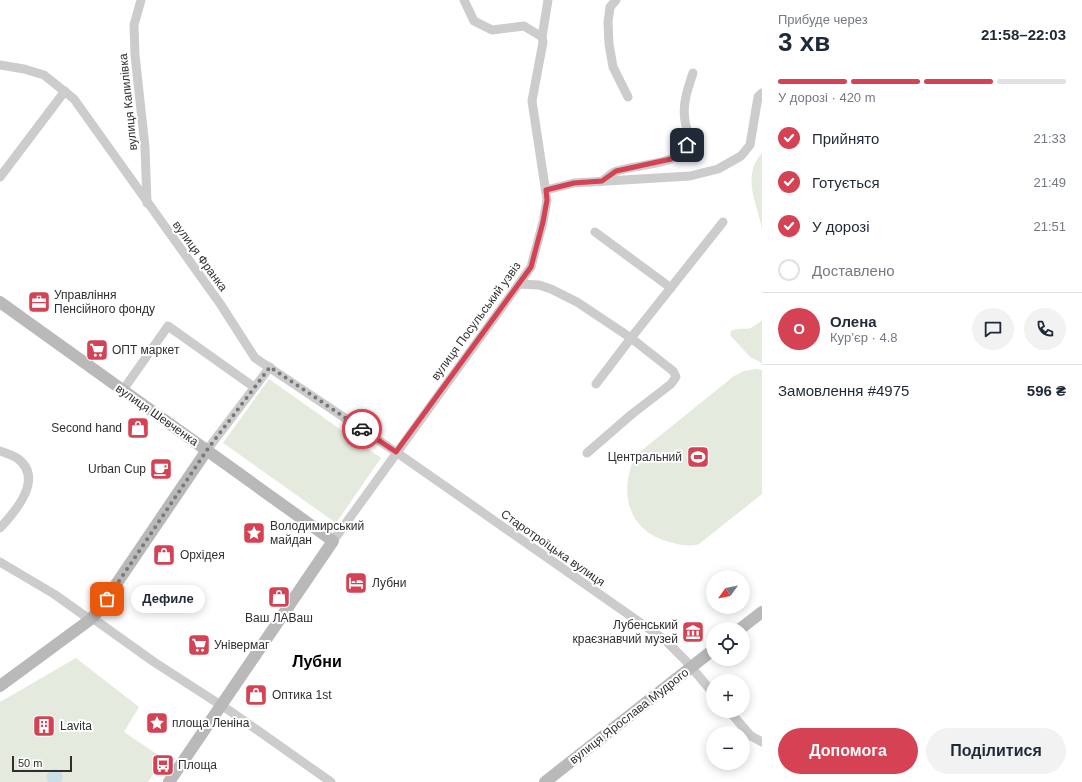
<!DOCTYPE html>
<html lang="uk">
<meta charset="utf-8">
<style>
:root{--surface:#fff;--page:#f2f2f3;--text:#1f2937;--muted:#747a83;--line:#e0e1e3;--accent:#d44253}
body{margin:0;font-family:Arial,sans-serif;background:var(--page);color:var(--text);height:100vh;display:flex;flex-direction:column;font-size:15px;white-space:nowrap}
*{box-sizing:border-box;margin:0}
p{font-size:13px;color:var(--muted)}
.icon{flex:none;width:22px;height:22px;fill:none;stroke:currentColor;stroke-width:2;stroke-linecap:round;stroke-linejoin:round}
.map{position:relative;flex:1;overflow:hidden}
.details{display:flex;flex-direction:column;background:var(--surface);width:320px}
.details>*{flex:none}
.needle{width:26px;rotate:237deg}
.tools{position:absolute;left:706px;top:570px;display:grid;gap:8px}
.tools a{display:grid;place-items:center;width:44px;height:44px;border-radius:50%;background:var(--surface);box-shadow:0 2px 10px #0003;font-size:20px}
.scale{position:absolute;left:12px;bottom:10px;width:60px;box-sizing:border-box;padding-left:4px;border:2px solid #2f2f2f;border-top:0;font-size:11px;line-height:14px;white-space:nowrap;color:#2f2f2f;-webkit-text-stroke:3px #fff;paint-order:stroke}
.pin{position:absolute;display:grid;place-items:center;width:34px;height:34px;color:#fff;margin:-17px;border-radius:8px;box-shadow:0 2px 6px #0006}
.courier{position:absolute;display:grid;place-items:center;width:40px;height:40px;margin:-20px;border:3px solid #d44253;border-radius:50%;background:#fff;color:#222;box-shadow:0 1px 5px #0007}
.bubble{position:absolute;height:28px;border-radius:14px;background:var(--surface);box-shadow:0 2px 10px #0003;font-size:13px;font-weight:600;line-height:28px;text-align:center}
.head em{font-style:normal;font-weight:600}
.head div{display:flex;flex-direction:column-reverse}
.head{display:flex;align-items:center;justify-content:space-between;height:68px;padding:0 16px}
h1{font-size:26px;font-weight:600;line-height:30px}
.bar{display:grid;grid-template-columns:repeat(4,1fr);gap:6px 4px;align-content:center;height:48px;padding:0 16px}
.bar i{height:5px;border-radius:3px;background:var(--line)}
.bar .selected{background:var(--accent)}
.bar p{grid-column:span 4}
.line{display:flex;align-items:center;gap:10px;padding:0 16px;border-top:1px solid var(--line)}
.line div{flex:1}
.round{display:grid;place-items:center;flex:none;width:42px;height:42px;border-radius:21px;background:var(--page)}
ol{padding:0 16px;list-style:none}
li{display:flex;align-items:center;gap:12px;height:44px}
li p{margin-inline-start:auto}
li .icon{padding:4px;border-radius:50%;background:var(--accent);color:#fff;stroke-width:4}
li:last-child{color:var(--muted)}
li i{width:22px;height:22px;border:2px solid var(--line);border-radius:50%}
.cta{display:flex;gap:8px;margin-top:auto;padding:8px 16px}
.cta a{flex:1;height:46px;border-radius:24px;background:var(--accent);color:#fff;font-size:16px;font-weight:600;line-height:46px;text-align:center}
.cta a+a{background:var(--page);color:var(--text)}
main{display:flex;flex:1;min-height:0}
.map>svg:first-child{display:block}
.green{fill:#e5eade}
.water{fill:#ccdfe8}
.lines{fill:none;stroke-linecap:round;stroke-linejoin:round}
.street{stroke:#ccc;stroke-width:9}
.secondary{stroke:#b9b9b9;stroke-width:12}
.done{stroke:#787878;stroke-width:4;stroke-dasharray:0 7.2}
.route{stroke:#d44253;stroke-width:5}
.labels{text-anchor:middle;stroke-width:4;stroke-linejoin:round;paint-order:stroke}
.street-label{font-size:12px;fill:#2f2f2f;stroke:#fff}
.poi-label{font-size:12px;fill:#2f2f2f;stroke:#fff;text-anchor:start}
.district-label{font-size:16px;font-weight:bold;fill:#000;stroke:#fff}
</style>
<main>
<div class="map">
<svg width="762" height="782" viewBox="0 0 762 782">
<rect width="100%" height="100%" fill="#fff"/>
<g class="green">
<path d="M762,153v76c-5,-27 -21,-52 0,-76z"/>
<path d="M762,320v43l-12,-6 -20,-22 1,-4c8,-4 14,-1 20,-3 3,-2 8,-5 11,-8z"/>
<path d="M756,369l6,1v124l-63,50c-11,3 -19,1 -30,-2 -42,-11 -51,-52 -33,-87l98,-79 10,-5z"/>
<path d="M269,379l112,79 -45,65 -113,-80z"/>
<path d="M76,658l63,49 -15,25 40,27 -16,23h-148v-80z"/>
</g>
<path class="water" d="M54,769c8,0 10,6 7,13h-13l-2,-6 2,-3z"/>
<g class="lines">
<g class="street">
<path d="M141,0l-7,25 1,30 10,92 2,56"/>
<path d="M616,0l-6,7 -2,15 1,22 4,23 15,30"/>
<path d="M542,37l6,-37"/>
<path d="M0,65l24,4 20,6 30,24 147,206 34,53 141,94 269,188 21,21 27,32"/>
<path d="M0,177l65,-86"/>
<path d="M602,181c5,-3 10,-9 15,-10 19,-7 62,-5 70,-26 4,-9 -1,-16 -2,-24 -3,-17 3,-33 8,-48"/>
<path d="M546,190l28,-7 116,-7 28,-7 23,-13 9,-11 8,-48 4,-4"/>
<path d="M595,232l76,56"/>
<path d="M519,284l20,1 12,4 26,13 54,36 42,33 3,6 -5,7 -39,30 -45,39"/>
<path d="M596,384l35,-46 92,-116"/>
<path d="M123,390l45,-64 86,61"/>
<path d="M207,450l63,-83"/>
<path d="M0,451c6,2 12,4 17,7 28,20 -2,54 -17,70"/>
<path d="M333,541l198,-274 12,-45 4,-22 -15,-99 11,-59 -1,-5 -18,-11 -32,4 -18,-9 -10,-21"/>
<path d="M0,562l54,32 31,22 13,6 56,40 76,49 101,71"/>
<path d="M729,711l22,25 11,6"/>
</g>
<g class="secondary">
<path d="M0,302l333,239 -164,241"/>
<path d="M740,629l22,-17"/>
<path d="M0,686l91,-67 7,-8 109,-161"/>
<path d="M545,782l168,-132"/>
</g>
</g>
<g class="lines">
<path class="done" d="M107,599l100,-149 63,-83 92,62"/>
<path class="route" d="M362,429l34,23 135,-185 12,-45 4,-22 -1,-10 28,-7 28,-2 14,-10 55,-12 8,-5 8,-9"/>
</g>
<defs>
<g id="office-square" transform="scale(1.15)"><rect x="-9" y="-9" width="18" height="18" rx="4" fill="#d44253" stroke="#fff"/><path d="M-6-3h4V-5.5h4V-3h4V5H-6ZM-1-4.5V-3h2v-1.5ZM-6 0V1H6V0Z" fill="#fff"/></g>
<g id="supermarket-square" transform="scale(1.15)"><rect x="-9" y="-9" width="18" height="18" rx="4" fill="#d44253" stroke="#fff"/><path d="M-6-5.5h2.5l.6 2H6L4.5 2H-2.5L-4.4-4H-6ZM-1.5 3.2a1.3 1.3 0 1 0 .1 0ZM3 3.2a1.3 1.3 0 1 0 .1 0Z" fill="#fff"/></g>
<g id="shop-square" transform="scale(1.15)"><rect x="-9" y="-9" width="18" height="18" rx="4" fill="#d44253" stroke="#fff"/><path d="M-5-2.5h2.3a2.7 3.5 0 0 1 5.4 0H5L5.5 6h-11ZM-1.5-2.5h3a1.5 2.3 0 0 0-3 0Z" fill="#fff"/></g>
<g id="stadium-square" transform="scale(1.15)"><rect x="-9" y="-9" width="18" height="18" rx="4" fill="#d44253" stroke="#fff"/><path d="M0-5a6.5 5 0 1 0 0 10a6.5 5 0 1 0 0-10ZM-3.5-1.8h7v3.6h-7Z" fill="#fff"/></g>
<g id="cafe-square" transform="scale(1.15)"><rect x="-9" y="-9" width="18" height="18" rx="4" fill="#d44253" stroke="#fff"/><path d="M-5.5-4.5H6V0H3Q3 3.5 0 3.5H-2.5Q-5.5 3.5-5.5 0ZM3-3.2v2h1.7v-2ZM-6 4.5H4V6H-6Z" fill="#fff"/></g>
<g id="sight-square" transform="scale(1.15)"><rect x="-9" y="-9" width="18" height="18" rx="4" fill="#d44253" stroke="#fff"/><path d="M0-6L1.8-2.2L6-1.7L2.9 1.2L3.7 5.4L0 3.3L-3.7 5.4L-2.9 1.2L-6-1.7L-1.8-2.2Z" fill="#fff"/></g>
<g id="hotel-square" transform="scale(1.15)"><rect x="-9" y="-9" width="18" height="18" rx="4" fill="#d44253" stroke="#fff"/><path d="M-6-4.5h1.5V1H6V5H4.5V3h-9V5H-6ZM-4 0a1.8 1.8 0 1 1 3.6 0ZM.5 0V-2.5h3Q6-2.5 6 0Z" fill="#fff"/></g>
<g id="museum-square" transform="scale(1.15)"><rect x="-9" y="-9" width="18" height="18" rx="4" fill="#d44253" stroke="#fff"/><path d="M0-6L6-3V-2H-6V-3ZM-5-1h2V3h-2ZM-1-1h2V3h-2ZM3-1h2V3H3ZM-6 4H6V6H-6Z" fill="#fff"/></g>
<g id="building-square" transform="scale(1.15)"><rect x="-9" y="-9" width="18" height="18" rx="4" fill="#d44253" stroke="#fff"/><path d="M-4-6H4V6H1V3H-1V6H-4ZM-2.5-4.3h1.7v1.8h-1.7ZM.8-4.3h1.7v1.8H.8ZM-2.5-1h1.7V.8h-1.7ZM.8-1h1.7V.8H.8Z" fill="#fff"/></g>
<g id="bus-square" transform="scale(1.15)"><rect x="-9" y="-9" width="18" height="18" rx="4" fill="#d44253" stroke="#fff"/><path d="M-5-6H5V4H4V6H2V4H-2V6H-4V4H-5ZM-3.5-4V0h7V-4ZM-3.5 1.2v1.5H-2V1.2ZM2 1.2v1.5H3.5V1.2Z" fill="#fff"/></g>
</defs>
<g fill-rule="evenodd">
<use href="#office-square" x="39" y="302"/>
<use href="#supermarket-square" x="97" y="350"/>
<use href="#shop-square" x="138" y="428"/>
<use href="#stadium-square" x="698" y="457"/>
<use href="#cafe-square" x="161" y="469"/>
<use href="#sight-square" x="254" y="533"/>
<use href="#shop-square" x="164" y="555"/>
<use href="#hotel-square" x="356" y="583"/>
<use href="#shop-square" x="279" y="597"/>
<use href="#museum-square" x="693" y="632"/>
<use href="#supermarket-square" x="199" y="645"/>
<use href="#shop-square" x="256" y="695"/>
<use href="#sight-square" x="157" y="723"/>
<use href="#building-square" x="44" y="726"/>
<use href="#bus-square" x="163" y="765"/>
</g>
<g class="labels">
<g class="street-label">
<text transform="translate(128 102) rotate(-96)" y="4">вулиця Капилівка</text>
<text transform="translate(200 256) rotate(54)" y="4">вулиця Франка</text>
<text transform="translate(476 321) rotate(-54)" y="4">вулиця Посульський узвіз</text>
<text transform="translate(157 415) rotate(35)" y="4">вулиця Шевченка</text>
<text transform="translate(553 548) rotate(35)" y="4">Старотроїцька вулиця</text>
<text transform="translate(629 716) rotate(-38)" y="4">вулиця Ярослава Мудрого</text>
</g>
<g class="poi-label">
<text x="54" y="299">Управління<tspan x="54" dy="14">Пенсійного фонду</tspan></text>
<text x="112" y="354">ОПТ маркет</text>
<text x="122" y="432" text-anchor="end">Second hand</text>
<text x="682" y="461" text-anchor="end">Центральний</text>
<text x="146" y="473" text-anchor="end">Urban Cup</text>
<text x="270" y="530">Володимирський<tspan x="270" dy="14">майдан</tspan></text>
<text x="180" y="559">Орхідея</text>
<text x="372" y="587">Лубни</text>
<text x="279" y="622" text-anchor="middle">Ваш ЛАВаш</text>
<text x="678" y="629" text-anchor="end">Лубенський<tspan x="678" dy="14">краєзнавчий музей</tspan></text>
<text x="214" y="649">Універмаг</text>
<text x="272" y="699">Оптика 1st</text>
<text x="172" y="727">площа Леніна</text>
<text x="60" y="730">Lavita</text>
<text x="178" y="769">Площа</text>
</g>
<g class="district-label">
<text x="317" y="667">Лубни</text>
</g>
</g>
</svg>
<div class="tools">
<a><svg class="needle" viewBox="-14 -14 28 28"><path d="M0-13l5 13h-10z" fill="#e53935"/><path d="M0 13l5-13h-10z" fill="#747a83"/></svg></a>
<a><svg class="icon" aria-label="locate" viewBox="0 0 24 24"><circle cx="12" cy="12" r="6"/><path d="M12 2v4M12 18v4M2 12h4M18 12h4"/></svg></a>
<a>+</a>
<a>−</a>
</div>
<div class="scale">50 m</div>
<div class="pin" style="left:107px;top:599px;background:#ea580c"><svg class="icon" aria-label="bag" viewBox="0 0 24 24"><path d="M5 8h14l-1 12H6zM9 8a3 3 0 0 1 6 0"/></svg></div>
<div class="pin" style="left:687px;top:145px;background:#1f2937"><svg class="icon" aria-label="home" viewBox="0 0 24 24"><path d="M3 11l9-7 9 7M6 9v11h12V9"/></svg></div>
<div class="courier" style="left:362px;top:429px"><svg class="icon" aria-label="car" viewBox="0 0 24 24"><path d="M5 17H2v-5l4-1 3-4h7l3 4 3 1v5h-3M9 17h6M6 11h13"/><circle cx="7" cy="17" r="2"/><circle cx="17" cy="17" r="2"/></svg></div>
<div class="bubble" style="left:131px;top:585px;width:74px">Дефиле</div>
</div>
<section class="details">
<div class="head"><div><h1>3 хв</h1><p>Прибуде через</p></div><em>21:58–22:03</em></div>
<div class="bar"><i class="selected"></i><i class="selected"></i><i class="selected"></i><i></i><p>У дорозі · 420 m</p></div>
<ol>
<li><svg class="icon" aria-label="check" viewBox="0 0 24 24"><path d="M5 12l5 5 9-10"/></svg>Прийнято<p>21:33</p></li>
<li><svg class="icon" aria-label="check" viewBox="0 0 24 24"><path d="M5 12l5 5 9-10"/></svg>Готується<p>21:49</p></li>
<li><svg class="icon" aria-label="check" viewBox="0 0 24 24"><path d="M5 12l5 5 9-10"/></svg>У дорозі<p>21:51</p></li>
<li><i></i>Доставлено</li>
</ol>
<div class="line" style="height:72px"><b class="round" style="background:var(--accent);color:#fff">О</b><div><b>Олена</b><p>Кур’єр · 4.8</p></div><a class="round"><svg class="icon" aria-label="chat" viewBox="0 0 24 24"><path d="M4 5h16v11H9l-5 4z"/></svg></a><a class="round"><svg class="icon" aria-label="phone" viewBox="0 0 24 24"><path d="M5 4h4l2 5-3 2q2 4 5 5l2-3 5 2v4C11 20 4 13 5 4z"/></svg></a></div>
<div class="line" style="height:52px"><div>Замовлення #4975</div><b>596 ₴</b></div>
<div class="cta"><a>Допомога</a><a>Поділитися</a></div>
</section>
</main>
